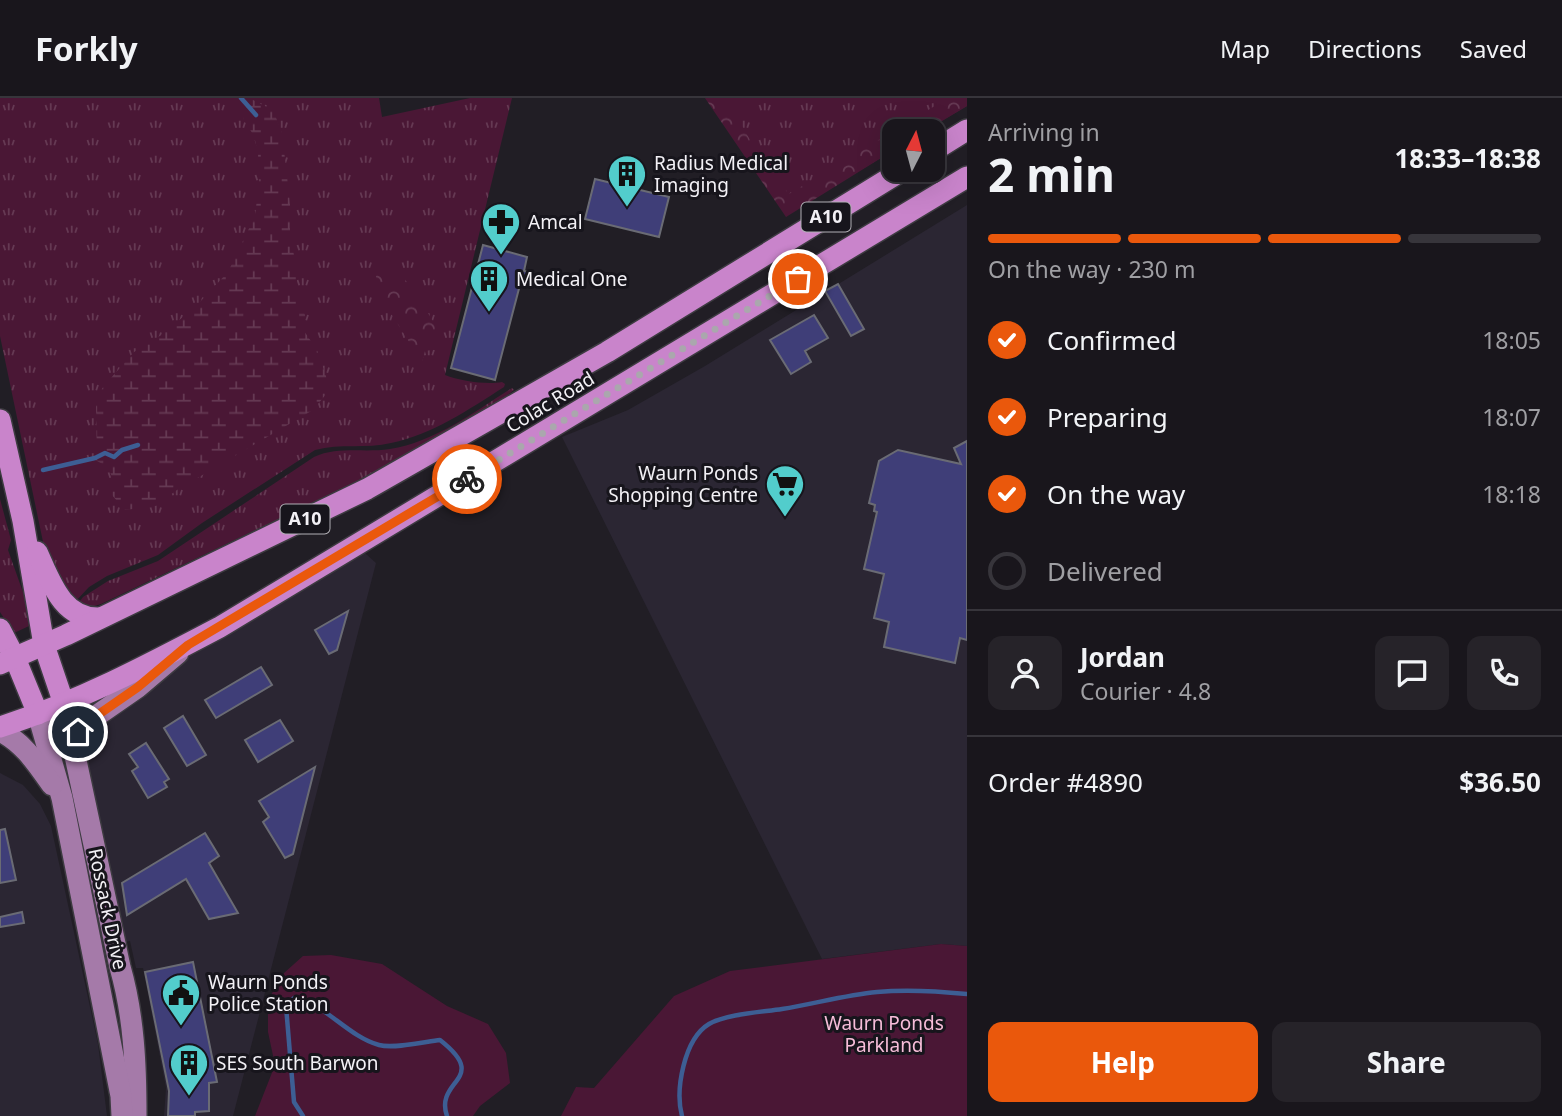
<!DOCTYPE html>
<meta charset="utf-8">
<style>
:root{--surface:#19161c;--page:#262329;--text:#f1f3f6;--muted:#9f9fa3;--line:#37353b;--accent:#ea580c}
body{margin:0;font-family:"Noto Sans",sans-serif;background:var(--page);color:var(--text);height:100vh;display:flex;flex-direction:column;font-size:26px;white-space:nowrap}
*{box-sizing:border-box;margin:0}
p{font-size:23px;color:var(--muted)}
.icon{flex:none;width:38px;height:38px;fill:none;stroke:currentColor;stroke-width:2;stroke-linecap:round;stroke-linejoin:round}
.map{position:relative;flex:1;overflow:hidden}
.side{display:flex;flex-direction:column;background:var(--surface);width:595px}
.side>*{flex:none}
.needle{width:46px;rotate:6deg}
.tools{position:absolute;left:882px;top:21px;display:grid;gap:14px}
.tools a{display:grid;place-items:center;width:63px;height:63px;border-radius:14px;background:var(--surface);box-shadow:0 7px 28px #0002,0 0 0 2px var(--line);font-size:35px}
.pin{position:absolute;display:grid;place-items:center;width:60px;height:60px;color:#fff;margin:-30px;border:4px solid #fff;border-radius:50%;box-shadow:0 2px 7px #0007}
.courier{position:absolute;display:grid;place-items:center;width:70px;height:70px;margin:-35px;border:5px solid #ea580c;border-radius:50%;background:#fff;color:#222;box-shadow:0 2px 9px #0007}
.overview em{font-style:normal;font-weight:700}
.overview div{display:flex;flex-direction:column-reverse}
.overview{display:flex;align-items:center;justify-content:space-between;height:119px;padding:0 21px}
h1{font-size:46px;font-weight:700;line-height:52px}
.bar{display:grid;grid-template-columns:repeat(4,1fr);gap:10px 7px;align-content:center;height:84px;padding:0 21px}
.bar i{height:9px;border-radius:5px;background:var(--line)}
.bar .on{background:var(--accent)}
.bar p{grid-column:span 4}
.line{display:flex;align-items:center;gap:18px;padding:0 21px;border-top:2px solid var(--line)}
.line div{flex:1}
.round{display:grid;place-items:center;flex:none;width:74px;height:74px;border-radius:14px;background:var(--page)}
ol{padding:0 21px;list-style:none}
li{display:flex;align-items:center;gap:21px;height:77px}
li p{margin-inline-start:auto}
li .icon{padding:7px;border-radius:50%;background:var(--accent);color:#fff;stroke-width:4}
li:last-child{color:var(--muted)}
li i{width:38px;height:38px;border:4px solid var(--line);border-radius:50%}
.cta{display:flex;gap:14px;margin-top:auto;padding:14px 21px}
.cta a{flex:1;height:80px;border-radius:14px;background:var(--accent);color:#fff;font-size:28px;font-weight:700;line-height:80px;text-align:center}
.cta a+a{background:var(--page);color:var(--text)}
header{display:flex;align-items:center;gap:42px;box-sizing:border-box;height:98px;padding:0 35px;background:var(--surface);border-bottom:2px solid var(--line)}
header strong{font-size:33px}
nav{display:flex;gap:38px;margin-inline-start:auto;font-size:24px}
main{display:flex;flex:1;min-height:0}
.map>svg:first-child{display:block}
.built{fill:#2b2633}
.grass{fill:url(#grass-tufts)}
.forest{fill:url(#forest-crowns)}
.wetland{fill:url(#wetland-marsh)}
.green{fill:#4a1735}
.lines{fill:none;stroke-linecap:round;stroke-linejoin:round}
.stream{stroke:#3d5e94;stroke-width:4.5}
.building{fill:#3f3e78;stroke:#6a6b74;stroke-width:2}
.major-casing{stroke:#3d3b41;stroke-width:24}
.highway-casing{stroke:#3d3b41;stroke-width:24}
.major{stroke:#a57aa9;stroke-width:21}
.highway{stroke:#c984cb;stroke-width:21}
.done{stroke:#aaa7ad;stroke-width:7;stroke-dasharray:0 12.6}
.route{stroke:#ea580c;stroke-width:9}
.labels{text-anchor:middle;stroke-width:6;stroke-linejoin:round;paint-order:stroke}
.shield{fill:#17151c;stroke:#b1afb5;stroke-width:2}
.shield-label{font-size:18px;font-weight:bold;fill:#f3f1f6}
.poi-label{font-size:19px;fill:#f3f1f6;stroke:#17151c;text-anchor:start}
.street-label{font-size:19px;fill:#f3f1f6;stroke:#17151c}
.park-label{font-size:19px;fill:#f7bdd9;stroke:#17151c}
</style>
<header>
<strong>Forkly</strong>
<nav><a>Map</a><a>Directions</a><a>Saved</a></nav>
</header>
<main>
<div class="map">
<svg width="967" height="1018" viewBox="0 0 967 1018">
<defs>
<pattern id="grass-tufts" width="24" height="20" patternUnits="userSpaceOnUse" patternTransform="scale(1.75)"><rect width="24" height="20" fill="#4a1735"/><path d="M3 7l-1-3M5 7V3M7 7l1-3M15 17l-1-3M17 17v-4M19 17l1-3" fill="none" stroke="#653953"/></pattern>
<pattern id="forest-crowns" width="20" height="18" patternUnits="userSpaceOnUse" patternTransform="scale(1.75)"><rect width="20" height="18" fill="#4a1735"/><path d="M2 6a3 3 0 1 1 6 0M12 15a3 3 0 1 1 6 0" fill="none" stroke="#653953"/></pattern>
<pattern id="wetland-marsh" width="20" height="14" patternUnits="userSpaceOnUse" patternTransform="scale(1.75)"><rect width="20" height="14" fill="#4a1735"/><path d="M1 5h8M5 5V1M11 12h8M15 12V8" fill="none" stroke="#653953"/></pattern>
</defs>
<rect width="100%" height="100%" fill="#211e25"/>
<g class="built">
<path d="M967,107v741l-26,-2 -119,15 -260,-522 66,-27 77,-44z"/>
<path d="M356,447l20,18 -143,553h-69l2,-28 -23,-120h-7l-6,-27 -15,3 -35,-214 17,-15z"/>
<path d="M0,675l23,12 17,19 11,22 47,218 9,72h-107z"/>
</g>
<g class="grass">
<path d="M0,0h379l3,19 88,-19h42l-67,277c15,6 42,10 57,7l3,2 -1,3c-36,23 -71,47 -113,56 -25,6 -51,0 -76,7l-113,73 -44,32 -51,21 -18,11 -15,16 -28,-47 -46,-220z"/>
<path d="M716,0h251v8l-42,25h-31v19l-105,63z"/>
<path d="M512,290l2,2 -27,21 -131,71 -255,122 -10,3 -14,-2 6,-8 25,-16 50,-20 156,-104c24,-11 51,-4 76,-8 45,-7 84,-37 122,-61z"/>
<path d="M0,401l11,41 -3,10 17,48 4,28 -15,7 -14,-21z"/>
</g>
<g class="forest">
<path d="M705,0h21l39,68 24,28 159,-96h19v8l-42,25h-31v19l-108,67z"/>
<path d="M388,169h7l23,29 20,34v19l-13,2 -3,11 -44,-69 -2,-17z"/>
</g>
<path class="wetland" d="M238,0h11l24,12 9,23 8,70v34l7,32v28l8,18 -1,16 13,19 9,26 1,17 -14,17 -136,80 -22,16 -30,4 -14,-16 1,-17 -4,-10 -11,-6 -1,-60 7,-14 31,-35 29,-18 35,-30 30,-32 27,-56 4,-34 -1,-29 -4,-17 -10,-16z"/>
<g class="green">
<path d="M941,846l26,2v170h-406l15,-29 18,1 80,-92 56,-25z"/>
<path d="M331,857l51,9 65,42 41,18 18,29 4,30 -30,23 -7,10h-218l20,-51 -7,-33v-32l16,-27 19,-17z"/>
</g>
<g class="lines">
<g class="stream">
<path d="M241,0l15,17"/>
<path d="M43,372l52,-12 10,-5 9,4 8,-7 16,-5"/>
<path d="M303,1018l-9,-14 -8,-96 8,-8c27,2 54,39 85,47 15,4 45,-3 61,-5 51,40 -6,39 7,76"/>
<path d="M682,1018c-7,-26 2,-77 27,-92 17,-10 54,-12 73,-15 32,-5 63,-14 95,-17 30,-3 60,-1 90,2"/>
</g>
</g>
<g class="building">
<path d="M595,81l74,18 -10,40 -74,-18z"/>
<path d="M483,147l44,12 -3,14 9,2 -2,10 -10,-2 -26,99 -44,-12z"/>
<path d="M838,186l26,45 -13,7 -26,-45z"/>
<path d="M814,217l14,23 -23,13 6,11 -20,12 -21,-34z"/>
<path d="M967,343v199l-7,-2 -5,25 -71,-16 5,-25 -15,-4 10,-44 -20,-5 13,-57 -3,-1 1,-6 -6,-2 10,-42 19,-11 63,14 -7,-16z"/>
<path d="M348,513l-11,39 -8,4 -14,-24z"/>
<path d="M261,569l11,18 -56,33 -11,-18z"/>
<path d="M183,618l23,39 -19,11 -23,-38z"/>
<path d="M280,622l13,21 -35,21 -13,-22z"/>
<path d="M146,645l23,36 -5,3 3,5 -19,11 -16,-27 6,-4 -9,-13z"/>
<path d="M315,669l-22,87 -8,4 -22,-36 6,-5 -10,-16z"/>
<path d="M5,731l11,51 -16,3v-53z"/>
<path d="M205,735l14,23 -10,7 29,50 -29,6 -23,-40 -59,36 -5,-32z"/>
<path d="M22,814l2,11 -24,4v-10z"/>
<path d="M193,864l24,120 -8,1v28l-14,1v4h-27l1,-25 -24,-119z"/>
</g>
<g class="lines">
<g class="major-casing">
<g id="major">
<path d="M64,606l56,263c14,49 16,98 16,149"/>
<path d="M38,616l24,84 59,298 1,20"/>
<path d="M0,633c24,12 37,33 52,54"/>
<path d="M73,641l16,-18 49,-34 40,-34"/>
</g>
</g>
<g class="highway-casing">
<g id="highway">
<path d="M933,53l34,-21"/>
<path d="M0,322l23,101 21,124 20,59"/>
<path d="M37,454c13,28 25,68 63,66"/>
<path d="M0,531l15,29 23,56"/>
<path d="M0,566l66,-29 301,-146 240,-137 296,-182"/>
<path d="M0,629c78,-25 148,-62 220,-100l747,-450"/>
</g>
</g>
<use href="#major" class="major"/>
<use href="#highway" class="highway"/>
</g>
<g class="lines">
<path class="done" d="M467,381l331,-200"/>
<path class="route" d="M78,634l11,-11 49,-34 50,-42 279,-166"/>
</g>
<defs>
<g id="building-pin" transform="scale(2.0125)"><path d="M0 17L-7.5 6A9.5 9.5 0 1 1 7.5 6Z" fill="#52cdcc" stroke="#17151c"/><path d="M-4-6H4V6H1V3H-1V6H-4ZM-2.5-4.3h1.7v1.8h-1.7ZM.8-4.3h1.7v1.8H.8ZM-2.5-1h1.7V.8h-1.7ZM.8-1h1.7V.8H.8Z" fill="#111"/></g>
<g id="pharmacy-pin" transform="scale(2.0125)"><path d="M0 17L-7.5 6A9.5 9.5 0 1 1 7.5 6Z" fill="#52cdcc" stroke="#17151c"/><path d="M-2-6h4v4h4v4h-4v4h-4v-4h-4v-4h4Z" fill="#111"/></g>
<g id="supermarket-pin" transform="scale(2.0125)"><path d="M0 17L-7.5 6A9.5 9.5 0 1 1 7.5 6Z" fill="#52cdcc" stroke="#17151c"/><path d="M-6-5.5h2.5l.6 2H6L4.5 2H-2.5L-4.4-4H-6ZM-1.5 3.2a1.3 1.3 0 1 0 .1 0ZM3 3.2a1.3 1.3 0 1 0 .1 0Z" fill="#111"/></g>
<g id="civic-pin" transform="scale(2.0125)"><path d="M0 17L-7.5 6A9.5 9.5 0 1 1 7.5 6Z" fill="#52cdcc" stroke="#17151c"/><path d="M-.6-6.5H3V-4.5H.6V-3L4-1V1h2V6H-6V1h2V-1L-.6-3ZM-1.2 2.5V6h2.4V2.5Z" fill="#111"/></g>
</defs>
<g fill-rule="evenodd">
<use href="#building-pin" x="627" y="76"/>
<use href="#pharmacy-pin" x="501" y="124"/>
<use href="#building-pin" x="489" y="181"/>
<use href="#supermarket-pin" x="785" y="386"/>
<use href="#civic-pin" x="181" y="895"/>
<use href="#building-pin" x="189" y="965"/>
</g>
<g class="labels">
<g class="shield">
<rect x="801.5" y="104.5" width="49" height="29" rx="5"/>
<rect x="280.5" y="406.5" width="49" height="29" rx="5"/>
</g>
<g class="shield-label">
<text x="826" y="125">A10</text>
<text x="305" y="427">A10</text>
</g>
<g class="poi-label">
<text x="654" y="72">Radius Medical<tspan x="654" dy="22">Imaging</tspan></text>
<text x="528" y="131">Amcal</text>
<text x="516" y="188">Medical One</text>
<text x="758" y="382" text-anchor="end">Waurn Ponds<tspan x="758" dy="22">Shopping Centre</tspan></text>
<text x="208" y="891">Waurn Ponds<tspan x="208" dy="22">Police Station</tspan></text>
<text x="216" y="972">SES South Barwon</text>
</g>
<g class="street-label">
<text transform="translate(550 304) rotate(-31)" y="7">Colac Road</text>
<text transform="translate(108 811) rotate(78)" y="7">Rossack Drive</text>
</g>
<g class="park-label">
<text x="884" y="932">Waurn Ponds<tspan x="884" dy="22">Parkland</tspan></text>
</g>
</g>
</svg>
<div class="tools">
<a><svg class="needle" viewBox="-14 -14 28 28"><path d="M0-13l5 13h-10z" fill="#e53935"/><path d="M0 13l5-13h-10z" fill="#9f9fa3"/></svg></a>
</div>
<div class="pin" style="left:798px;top:181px;background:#ea580c"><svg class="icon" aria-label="bag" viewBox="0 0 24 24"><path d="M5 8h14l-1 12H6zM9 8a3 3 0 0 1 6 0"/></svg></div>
<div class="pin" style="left:78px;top:634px;background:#1f2937"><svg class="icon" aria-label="home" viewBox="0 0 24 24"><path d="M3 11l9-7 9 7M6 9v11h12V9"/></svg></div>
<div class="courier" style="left:467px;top:381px"><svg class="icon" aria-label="bike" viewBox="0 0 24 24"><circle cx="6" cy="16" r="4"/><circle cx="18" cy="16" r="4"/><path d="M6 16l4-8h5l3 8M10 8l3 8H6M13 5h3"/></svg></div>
</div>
<section class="side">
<div class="overview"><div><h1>2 min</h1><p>Arriving in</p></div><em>18:33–18:38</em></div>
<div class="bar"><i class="on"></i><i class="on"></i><i class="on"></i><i></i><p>On the way · 230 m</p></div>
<ol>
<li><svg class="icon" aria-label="check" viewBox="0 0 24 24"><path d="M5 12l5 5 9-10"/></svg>Confirmed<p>18:05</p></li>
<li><svg class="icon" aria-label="check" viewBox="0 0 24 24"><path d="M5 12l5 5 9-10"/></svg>Preparing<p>18:07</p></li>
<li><svg class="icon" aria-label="check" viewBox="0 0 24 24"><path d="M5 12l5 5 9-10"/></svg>On the way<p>18:18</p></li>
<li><i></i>Delivered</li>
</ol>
<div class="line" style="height:126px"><a class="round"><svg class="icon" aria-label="person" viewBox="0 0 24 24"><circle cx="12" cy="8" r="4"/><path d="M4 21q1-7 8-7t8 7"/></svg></a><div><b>Jordan</b><p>Courier · 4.8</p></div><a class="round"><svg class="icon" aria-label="chat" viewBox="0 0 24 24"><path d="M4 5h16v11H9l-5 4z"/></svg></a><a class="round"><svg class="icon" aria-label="phone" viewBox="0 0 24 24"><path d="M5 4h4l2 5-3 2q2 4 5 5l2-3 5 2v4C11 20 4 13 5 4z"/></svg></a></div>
<div class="line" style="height:91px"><div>Order #4890</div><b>$36.50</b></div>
<div class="cta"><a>Help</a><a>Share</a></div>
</section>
</main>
